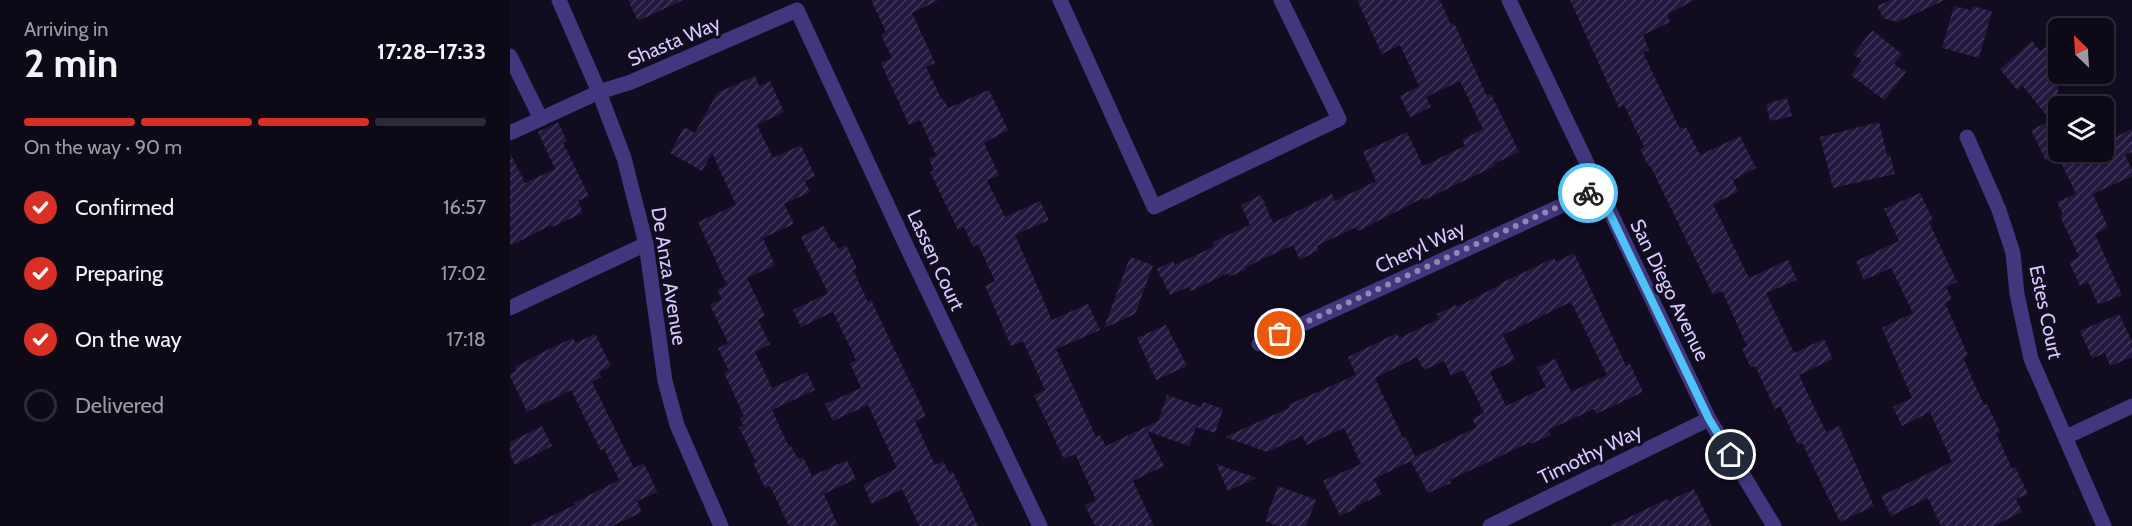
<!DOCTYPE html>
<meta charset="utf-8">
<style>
:root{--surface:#0d0917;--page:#1b1724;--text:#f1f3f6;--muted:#9a9aa1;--line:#2d2a36;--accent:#d93025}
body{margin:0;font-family:Cabin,sans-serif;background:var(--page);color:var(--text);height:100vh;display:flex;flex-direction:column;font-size:22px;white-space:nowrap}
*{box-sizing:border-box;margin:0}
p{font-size:20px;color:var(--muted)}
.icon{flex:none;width:33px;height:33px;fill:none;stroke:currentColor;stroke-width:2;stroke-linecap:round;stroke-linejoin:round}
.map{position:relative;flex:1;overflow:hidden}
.drawer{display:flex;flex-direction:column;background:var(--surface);width:510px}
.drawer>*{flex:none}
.needle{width:39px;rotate:335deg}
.controls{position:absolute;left:1538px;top:18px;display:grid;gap:12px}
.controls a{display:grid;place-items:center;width:66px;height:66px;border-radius:9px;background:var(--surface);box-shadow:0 3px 9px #0003,0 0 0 2px var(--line);font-size:30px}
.pin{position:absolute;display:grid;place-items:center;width:51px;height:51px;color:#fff;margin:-26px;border:3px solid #fff;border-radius:50%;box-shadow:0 2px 6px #0007}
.courier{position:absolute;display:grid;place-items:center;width:60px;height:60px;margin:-30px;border:4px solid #4fc3f7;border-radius:50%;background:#fff;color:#222;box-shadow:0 2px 8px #0007}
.summary em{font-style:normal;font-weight:700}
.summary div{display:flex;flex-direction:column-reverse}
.summary{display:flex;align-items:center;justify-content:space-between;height:102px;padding:0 24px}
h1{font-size:39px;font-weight:700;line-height:45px}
.bar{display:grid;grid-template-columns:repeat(4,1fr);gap:9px 6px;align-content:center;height:72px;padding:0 24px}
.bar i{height:8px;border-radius:4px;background:var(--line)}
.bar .current{background:var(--accent)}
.bar p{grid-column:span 4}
ol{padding:0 24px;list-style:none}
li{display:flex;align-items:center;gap:18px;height:66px}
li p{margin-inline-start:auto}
li .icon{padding:6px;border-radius:50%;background:var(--accent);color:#fff;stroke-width:4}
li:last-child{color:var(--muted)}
li i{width:33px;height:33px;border:3px solid var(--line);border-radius:50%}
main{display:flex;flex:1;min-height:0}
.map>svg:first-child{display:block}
.building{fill:url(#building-hatch);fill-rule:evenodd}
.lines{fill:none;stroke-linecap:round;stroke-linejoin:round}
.minor{stroke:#41377e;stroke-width:15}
.done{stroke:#9188b1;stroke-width:6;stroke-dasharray:0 10.8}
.route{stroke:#4fc3f7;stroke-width:8}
.labels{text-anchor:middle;stroke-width:6;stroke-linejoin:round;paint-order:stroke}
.street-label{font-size:20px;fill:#d6caff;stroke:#110c1f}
</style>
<main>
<section class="drawer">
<div class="summary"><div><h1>2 min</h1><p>Arriving in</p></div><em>17:28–17:33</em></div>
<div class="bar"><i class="current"></i><i class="current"></i><i class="current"></i><i></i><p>On the way · 90 m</p></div>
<ol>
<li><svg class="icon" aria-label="check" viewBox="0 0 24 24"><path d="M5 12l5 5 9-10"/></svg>Confirmed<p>16:57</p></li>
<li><svg class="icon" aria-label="check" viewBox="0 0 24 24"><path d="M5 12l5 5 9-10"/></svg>Preparing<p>17:02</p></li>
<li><svg class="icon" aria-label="check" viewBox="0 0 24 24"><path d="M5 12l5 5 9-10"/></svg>On the way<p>17:18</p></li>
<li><i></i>Delivered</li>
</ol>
</section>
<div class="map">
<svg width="1622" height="526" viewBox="0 0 1622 526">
<defs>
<pattern id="building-hatch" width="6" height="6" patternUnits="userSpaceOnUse" patternTransform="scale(1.5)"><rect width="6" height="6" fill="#251840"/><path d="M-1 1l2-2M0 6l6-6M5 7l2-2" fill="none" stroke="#44385d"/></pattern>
</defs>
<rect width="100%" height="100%" fill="#110c1f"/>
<g class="building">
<path d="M118,0h55l-45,21z"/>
<path d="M361,0h68l-27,13 23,50 -9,4 16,33 2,-1 4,9 41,-18 19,40 -24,13 15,32 -12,5 18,37 35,-16 9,19 -34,15 37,85 36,-16 12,26 -44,19 40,88 4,-2 6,11 52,-25 9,-26 34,12 2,-5 20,7 -8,24 -19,-6 -7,19 -42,-15 17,35 -31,15 21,45h-59l-10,-21 11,-5 -21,-46 -11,5 -30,-64 11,-5 -22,-49 -12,5 -26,-60 10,-5 -17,-37 -5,3 -9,-20 -6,3 -28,-58 4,-1 -5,-12 7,-4 -16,-35 -11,5 -28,-62 11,-5 -11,-23 5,-3z"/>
<path d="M847,0h83l11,25 3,-2 33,73 4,-2 28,58 -25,12 1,2 -71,34 -1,-2 -65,33 -2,-4 -39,19 2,4 -19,10 -7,-15 -47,22 1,2 -18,8 -1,-4 -37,18 -3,-4 -18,8 -13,-26 16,-8 2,4 40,-19 -2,-4 37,-17 -9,-20 20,-10 12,28 59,-29 3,7 41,-20 -13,-29 44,-20 16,34 42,-20 -3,-6 21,-11 -23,-48 -34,16 5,10 -21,10 -10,-21 19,-10 -19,-41 -18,9z"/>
<path d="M1060,0h125l-28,14 3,8 -27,13 6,15 -6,3 37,76 6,-2 14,28 40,-19 16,32 -23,12 5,12 -25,12 36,74 39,-18 9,20 -31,13 28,60 30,-14 9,20 -34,16 27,57 13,-6 35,80 -34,16 -38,-79 -4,2 -18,-39 -5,3 -20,-43 -4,2 -9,-19 5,-3 -25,-55 -9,4 -63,-130 -2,1 -8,-17 4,-2 -20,-42 -5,3z"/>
<path d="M1381,0h54l-48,22 -14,-4 -6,-12z"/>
<path d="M1444,6l17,4 1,-4 20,5 -13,47 -37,-10z"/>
<path d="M1362,30l30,24 -8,10 12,8 -22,28 -33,-25 11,-15 -9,-5z"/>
<path d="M1548,37v115h54l-5,-11 25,-12v23l-7,3 7,15v6l-39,18 15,33 -13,7 27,61 -24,10 -10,-23 -8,4 -11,-24 10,-5 -19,-41 3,-2 -6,-12 19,-8 -18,-38 -12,5 -15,-31 20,-9 -29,-36 -5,5 -17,-21 32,-28 8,10z"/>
<path d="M245,76l4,10 11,-5 14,31 -27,13 16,33 28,-13 14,31 -10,5 5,11 -26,12 10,20 -31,14 12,27 -28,13 18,38 -7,4 12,24 -15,8 17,36 35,-16 8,18 -43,20 17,37 2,-1 7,13 5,-2 9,19 35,-16 9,19 -32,15 14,32h-49l-19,-40 -5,2 -12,-25 3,-1 -17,-35 5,-1 -4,-8 4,-2 -20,-43 5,-2 -11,-23 10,-5 -18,-38 12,-6 -5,-9 10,-5 -29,-63 38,-17 -24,-52 -10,18 -32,-18 14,-26 11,6 22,-40z"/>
<path d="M1277,98l5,18 -22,5 -4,-17z"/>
<path d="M48,122l9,19 -4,2 26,53 -11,5 5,12 -31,14 -1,-2 -41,21v-93l15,30 30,-14 -17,-37z"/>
<path d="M1369,122l8,33h3l5,19 -62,14 -13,-51z"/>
<path d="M1410,193l13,27 -4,2 28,60 -11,5 6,13 -7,3 23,52 -5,3 21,47 3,-1 13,28 -4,1 16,36 3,-2 13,27 -12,5 6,13 -29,14h-52l-13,-28 -37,18 -10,-20 71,-34 -22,-50 -28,14 -9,-19 19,-9 -30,-70 31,-15 -22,-45 -27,12 -8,-19 43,-20 -15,-32z"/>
<path d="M314,226l8,16 2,-1 4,8 8,-4 11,23 -4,2 15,32 3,-2 55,116 -11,5 20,44 8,-4 6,12 4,-1 25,54h-59l-17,-37 -30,15 -9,-19 34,-17 -29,-63 -35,16 -8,-17 36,-16 -11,-25 6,-3 -23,-48 -32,15 -8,-17 35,-17 -27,-56z"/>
<path d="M1064,253l52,113 4,-2 13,28 -47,22 -2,-5 -46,21 3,5 -20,9 -1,-2 -80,38 1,3 -23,10 -17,-32 -37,18 8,15 -26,12 1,2 -17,8 -17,-35 38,-17 -17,-36 -37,17 -5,-9 -35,16 -42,-15 64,-29 -1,-3 68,-30 -8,-18 49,-24 2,5 40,-19 -2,-5 19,-9 1,2 43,-22 -1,-1 55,-26 2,4zM1061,302l36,73 -36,17 -16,-33 -18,9 9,19 -40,19 -16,-34 25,-12 -12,-25zM907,357l7,13 20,-9 7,15 12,-6 21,43 -12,6 5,8 -62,30 -9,-20 -3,1 -28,-60z"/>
<path d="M620,257l23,8 -18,49 -31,14z"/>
<path d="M1609,314l13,28v15l-22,9 -5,-13 -13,5 -12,-27z"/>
<path d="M656,325l21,41 -31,14 -19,-42z"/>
<path d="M85,334l16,32 -12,6 2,5 -9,5 42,86 10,-5 13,29 -20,9 5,11 -30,14h-82l45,-21 -1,-2 45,-23 -15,-31 -3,2 -30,-61 -44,22 -17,-36v-2l6,-3 -1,-4 34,-18 24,-11 3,5z"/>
<path d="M32,426l10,20 -37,19 -5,-11v-12z"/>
<path d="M706,464l40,14 -28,13z"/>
<path d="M768,486l38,14 -10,26h-29l-12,-5z"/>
<path d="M1184,489l18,37h-102l58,-27 1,2z"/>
</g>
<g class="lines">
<g class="minor">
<path d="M49,0l40,92 25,66 22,86 19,137 12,44 44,101"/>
<path d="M550,0l94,207 185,-88 -58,-119"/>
<path d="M999,0l200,419 65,107"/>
<path d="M287,10l107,231 136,285"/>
<path d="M0,56l31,63"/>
<path d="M0,133l89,-41 32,-10 166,-72"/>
<path d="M1457,137l32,73 14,43 4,41 14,65 73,167"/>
<path d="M0,308l136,-64"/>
<path d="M749,344l339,-155"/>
<path d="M1556,437l66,-31"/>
<path d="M980,526l219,-107"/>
</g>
</g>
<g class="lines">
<path class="done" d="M770,334l308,-141"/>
<path class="route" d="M1078,193l10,-4 111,230 22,36"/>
</g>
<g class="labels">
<g class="street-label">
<text transform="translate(164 41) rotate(-23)" y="7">Shasta Way</text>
<text transform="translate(910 247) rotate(-25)" y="7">Cheryl Way</text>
<text transform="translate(426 260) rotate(65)" y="7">Lassen Court</text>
<text transform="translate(159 276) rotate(81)" y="7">De Anza Avenue</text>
<text transform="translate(1160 290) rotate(64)" y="7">San Diego Avenue</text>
<text transform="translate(1536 312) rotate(78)" y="7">Estes Court</text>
<text transform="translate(1080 454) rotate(-26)" y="7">Timothy Way</text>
</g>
</g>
</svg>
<div class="controls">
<a><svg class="needle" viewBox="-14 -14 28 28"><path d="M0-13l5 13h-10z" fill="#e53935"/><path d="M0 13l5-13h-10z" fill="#9a9aa1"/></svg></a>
<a><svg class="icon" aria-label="layers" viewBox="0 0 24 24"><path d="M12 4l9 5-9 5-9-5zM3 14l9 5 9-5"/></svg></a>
</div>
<div class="pin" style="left:770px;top:334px;background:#ea580c"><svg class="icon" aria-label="bag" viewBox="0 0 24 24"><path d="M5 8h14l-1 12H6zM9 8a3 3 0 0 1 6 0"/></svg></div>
<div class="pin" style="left:1221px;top:455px;background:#1f2937"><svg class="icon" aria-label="home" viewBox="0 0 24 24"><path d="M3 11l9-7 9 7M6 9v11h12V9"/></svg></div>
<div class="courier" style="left:1078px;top:193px"><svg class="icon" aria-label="bike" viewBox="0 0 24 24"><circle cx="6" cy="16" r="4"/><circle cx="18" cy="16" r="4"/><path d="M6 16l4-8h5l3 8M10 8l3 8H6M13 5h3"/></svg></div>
</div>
</main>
